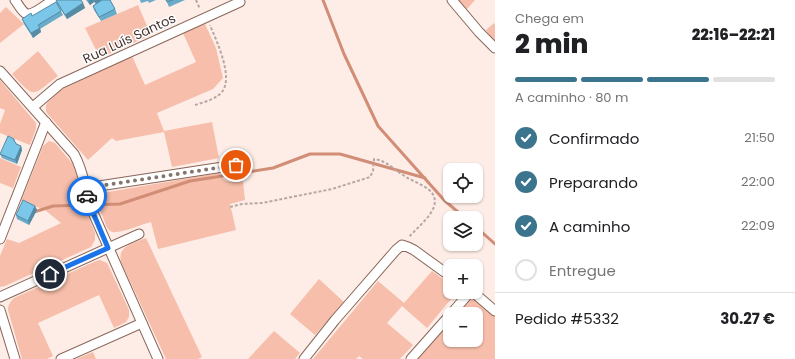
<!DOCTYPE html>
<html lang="pt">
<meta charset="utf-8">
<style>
:root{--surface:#fff;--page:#f6f6f6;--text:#202124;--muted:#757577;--line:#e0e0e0;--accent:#3a748d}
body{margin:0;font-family:Poppins,sans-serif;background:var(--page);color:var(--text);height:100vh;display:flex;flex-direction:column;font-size:15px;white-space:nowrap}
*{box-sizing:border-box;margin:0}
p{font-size:13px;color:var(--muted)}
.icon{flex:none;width:22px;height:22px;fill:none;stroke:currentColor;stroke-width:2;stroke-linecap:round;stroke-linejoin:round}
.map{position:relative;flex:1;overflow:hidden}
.drawer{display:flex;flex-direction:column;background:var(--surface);width:300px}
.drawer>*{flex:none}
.buttons{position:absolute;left:443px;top:163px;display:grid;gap:8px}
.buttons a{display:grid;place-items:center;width:40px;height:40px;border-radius:8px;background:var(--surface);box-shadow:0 1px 3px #0004;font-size:20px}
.pin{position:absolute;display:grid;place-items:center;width:34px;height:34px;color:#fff;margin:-17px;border:2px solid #fff;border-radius:50%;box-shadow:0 1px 4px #0007}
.courier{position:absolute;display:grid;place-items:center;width:40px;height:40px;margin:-20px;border:3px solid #1a73e8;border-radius:50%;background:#fff;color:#222;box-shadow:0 1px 5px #0007}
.head em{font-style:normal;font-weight:800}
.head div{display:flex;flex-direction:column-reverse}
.head{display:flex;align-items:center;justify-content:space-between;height:68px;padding:0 20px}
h1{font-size:26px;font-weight:800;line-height:30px}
.bar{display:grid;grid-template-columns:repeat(4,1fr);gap:6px 4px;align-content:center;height:48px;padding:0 20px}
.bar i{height:5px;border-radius:3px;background:var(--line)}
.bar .selected{background:var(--accent)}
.bar p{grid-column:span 4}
.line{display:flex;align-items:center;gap:10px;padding:0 20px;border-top:1px solid var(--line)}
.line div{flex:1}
ol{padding:0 20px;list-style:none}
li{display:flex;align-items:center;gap:12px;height:44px}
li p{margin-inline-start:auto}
li .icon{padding:4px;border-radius:50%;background:var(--accent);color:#fff;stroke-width:4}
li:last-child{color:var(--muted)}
li i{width:22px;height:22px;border:2px solid var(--line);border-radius:50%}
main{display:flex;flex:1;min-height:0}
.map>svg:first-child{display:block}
.green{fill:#f6beab}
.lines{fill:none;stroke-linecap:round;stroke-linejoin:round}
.stream{stroke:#d28d76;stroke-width:3}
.street-casing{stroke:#896659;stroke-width:11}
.path{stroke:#b7a6a1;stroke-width:2;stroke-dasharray:3 2;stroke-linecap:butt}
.street{stroke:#fff;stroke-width:9}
.wall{fill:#69abc9}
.shaded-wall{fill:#558ba4}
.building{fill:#7ac7ea;stroke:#558ba4}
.done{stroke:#85756f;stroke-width:4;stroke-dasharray:0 7.2}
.route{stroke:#1a73e8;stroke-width:5}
.labels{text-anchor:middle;stroke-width:3;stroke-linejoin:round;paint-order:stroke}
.street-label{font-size:13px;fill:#44342f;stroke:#fff}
</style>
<main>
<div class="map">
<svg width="495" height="359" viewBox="0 0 495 359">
<rect width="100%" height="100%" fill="#feede7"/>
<g class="green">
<path d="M456,0h19l-8,9 -4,-2z"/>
<path d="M138,5l13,30 -51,23 -15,-30z"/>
<path d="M6,7l18,17 -24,19v-30z"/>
<path d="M494,23l1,2v17l-9,-12z"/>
<path d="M205,24l11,24 7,30 -10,11 -56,24 7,18 48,-9 7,36 -47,9 -8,-35 -48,9 -4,-3 -24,22 -42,-48v-7l2,-3 13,-12 71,-34 13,29 51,-23 -13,-29z"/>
<path d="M38,51l20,25c-27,20 -22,24 -46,-2z"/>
<path d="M0,80l36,43v6l-6,16 -30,-12v-9l5,-14 -5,-2z"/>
<path d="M49,141l6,2 17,20 4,9 7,31 12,30v7l-4,7 -86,39 -5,1v-31l7,-17 12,4 42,-20 -16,-13 -24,-9 22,-55z"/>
<path d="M0,158l21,9 -8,21 -13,-5z"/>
<path d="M219,173c5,11 13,9 24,8l2,19 -15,4 6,26 -78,19 -7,-27c-10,2 -34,14 -41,9 -4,-3 -5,-9 -7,-14 -3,-7 -7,-13 -5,-21l4,-3z"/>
<path d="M146,238l56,119 -4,2h-32l-45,-97c-4,-16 13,-19 25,-24z"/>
<path d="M100,260l7,3 2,4 20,43v7l-3,5 -12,6 -15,-33 -61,28 15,33 -6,3h-25l-14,-49c0,-5 2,-8 6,-12l82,-37z"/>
<path d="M432,271l18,13v8h6v1l-29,35 -25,-22 -15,17 26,22 -13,14h-37l-4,-3 -3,3h-43l65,-78 26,22z"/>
<path d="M319,279l25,23 -29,33 -25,-21z"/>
<path d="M472,297l3,1 20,16v45h-78l32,-35 -2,-2 3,-4v22h26v-26h-23l16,-16z"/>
<path d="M274,331l26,22 -5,6h-47z"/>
<path d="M93,352l3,7h-20z"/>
</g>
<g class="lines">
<g class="stream">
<path d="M323,0l21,54 34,72 66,74 21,18"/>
<path d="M34,212l19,-6 67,-2 70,-23 83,-13 37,-14h30l85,24"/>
<path d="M476,227l19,17"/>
</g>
<g class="street-casing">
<g id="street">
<path d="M15,0c3,4 6,10 10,13 6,4 22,-9 28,-13"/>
<path d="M452,0l27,32 16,16"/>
<path d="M0,71l74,83c10,18 11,35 17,54l67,151"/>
<path d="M33,107l27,-23 180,-82"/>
<path d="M86,188l150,-23"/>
<path d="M0,239l46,-117"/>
<path d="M473,292l22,19"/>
<path d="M0,297l139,-63"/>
<path d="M0,310l15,49"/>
<path d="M451,314l19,-22"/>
<path d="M61,359l81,-36"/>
<path d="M304,359l31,-39 61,-70 6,-5 6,2 6,3 36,26"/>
<path d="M411,359l39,-44"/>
</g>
</g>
<g class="path">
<path d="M196,0l4,9"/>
<path d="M195,105c9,-3 19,-5 26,-12 14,-14 -5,-53 -11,-68"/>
<path d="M230,207l12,-3 20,-1 70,-14 38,-12 3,-6 1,-12c14,2 20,11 32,18 7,4 15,7 22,12 20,16 -9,36 -19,48"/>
</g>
<use href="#street" class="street"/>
</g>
<g class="wall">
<path d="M56,0l27,3 2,5 -18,11 -9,-14z"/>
<path d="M86,0h24l5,9 2,5 -16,7 -7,-11 -1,-4 3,-2 -2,-2 -4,3z"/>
<path d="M140,0h16l-7,3 -1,-2 -7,2z"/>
<path d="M166,0h19l-16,7z"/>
<path d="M61,11l2,4 -23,14 1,3 -8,6 -9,-14 -2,-5 10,-3z"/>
<path d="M14,139l3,6 4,1 1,4 -5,14 -15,-6 -2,-4z"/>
<path d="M35,206l2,4 -8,15 -12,-6 -1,-4z"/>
</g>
<g class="shaded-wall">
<path d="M89,0h5v2l-4,3 -2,-4z"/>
<path d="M94,0h8l-6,4z"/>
<path d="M83,3l2,5 -18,11 -2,-4z"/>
<path d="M40,28l1,4 -8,6 -2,-5z"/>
<path d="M21,146l1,4 -5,14 -2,-4z"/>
<path d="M35,206l2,4 -8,15 -1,-4z"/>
</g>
<g class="building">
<path d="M56,0h25l2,3 -18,12z"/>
<path d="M102,0h8l5,9 -16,8 -6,-11z"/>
<path d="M166,0h7l-6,2z"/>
<path d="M56,2l5,9 -23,14 2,3 -9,5 -9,-14 9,-6 1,3z"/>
<path d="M8,136l6,3v2l2,2v1l5,2 -6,14 -15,-6z"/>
<path d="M23,200l12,6 -7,15 -12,-6z"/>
</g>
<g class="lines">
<path class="done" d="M87,196l-1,-8 150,-23"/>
<path class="route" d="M50,274l58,-26 -17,-40 -4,-12"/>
</g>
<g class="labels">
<g class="street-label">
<text transform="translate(129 38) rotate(-25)" y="5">Rua Luís Santos</text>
</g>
</g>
</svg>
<div class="buttons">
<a><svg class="icon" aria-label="locate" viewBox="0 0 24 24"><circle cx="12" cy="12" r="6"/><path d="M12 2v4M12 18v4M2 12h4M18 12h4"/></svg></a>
<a><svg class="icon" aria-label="layers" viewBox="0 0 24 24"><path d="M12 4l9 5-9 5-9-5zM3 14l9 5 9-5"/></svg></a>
<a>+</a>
<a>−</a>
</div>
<div class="pin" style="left:236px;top:165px;background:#ea580c"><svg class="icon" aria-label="bag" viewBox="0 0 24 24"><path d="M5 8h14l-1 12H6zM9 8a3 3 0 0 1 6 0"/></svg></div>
<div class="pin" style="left:50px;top:274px;background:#1f2937"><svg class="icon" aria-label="home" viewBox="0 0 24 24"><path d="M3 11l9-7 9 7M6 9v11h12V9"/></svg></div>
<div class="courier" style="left:87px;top:196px"><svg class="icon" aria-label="car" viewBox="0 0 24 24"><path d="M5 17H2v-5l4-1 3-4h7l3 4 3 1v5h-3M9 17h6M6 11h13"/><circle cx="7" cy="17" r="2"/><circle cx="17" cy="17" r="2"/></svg></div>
</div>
<section class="drawer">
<div class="head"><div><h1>2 min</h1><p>Chega em</p></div><em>22:16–22:21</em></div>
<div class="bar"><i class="selected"></i><i class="selected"></i><i class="selected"></i><i></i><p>A caminho · 80 m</p></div>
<ol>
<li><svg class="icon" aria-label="check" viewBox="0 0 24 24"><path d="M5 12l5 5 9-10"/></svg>Confirmado<p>21:50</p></li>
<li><svg class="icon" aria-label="check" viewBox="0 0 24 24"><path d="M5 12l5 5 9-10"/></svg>Preparando<p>22:00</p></li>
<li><svg class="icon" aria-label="check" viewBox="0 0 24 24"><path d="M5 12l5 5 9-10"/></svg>A caminho<p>22:09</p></li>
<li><i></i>Entregue</li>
</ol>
<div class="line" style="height:52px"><div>Pedido #5332</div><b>30.27 €</b></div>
</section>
</main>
